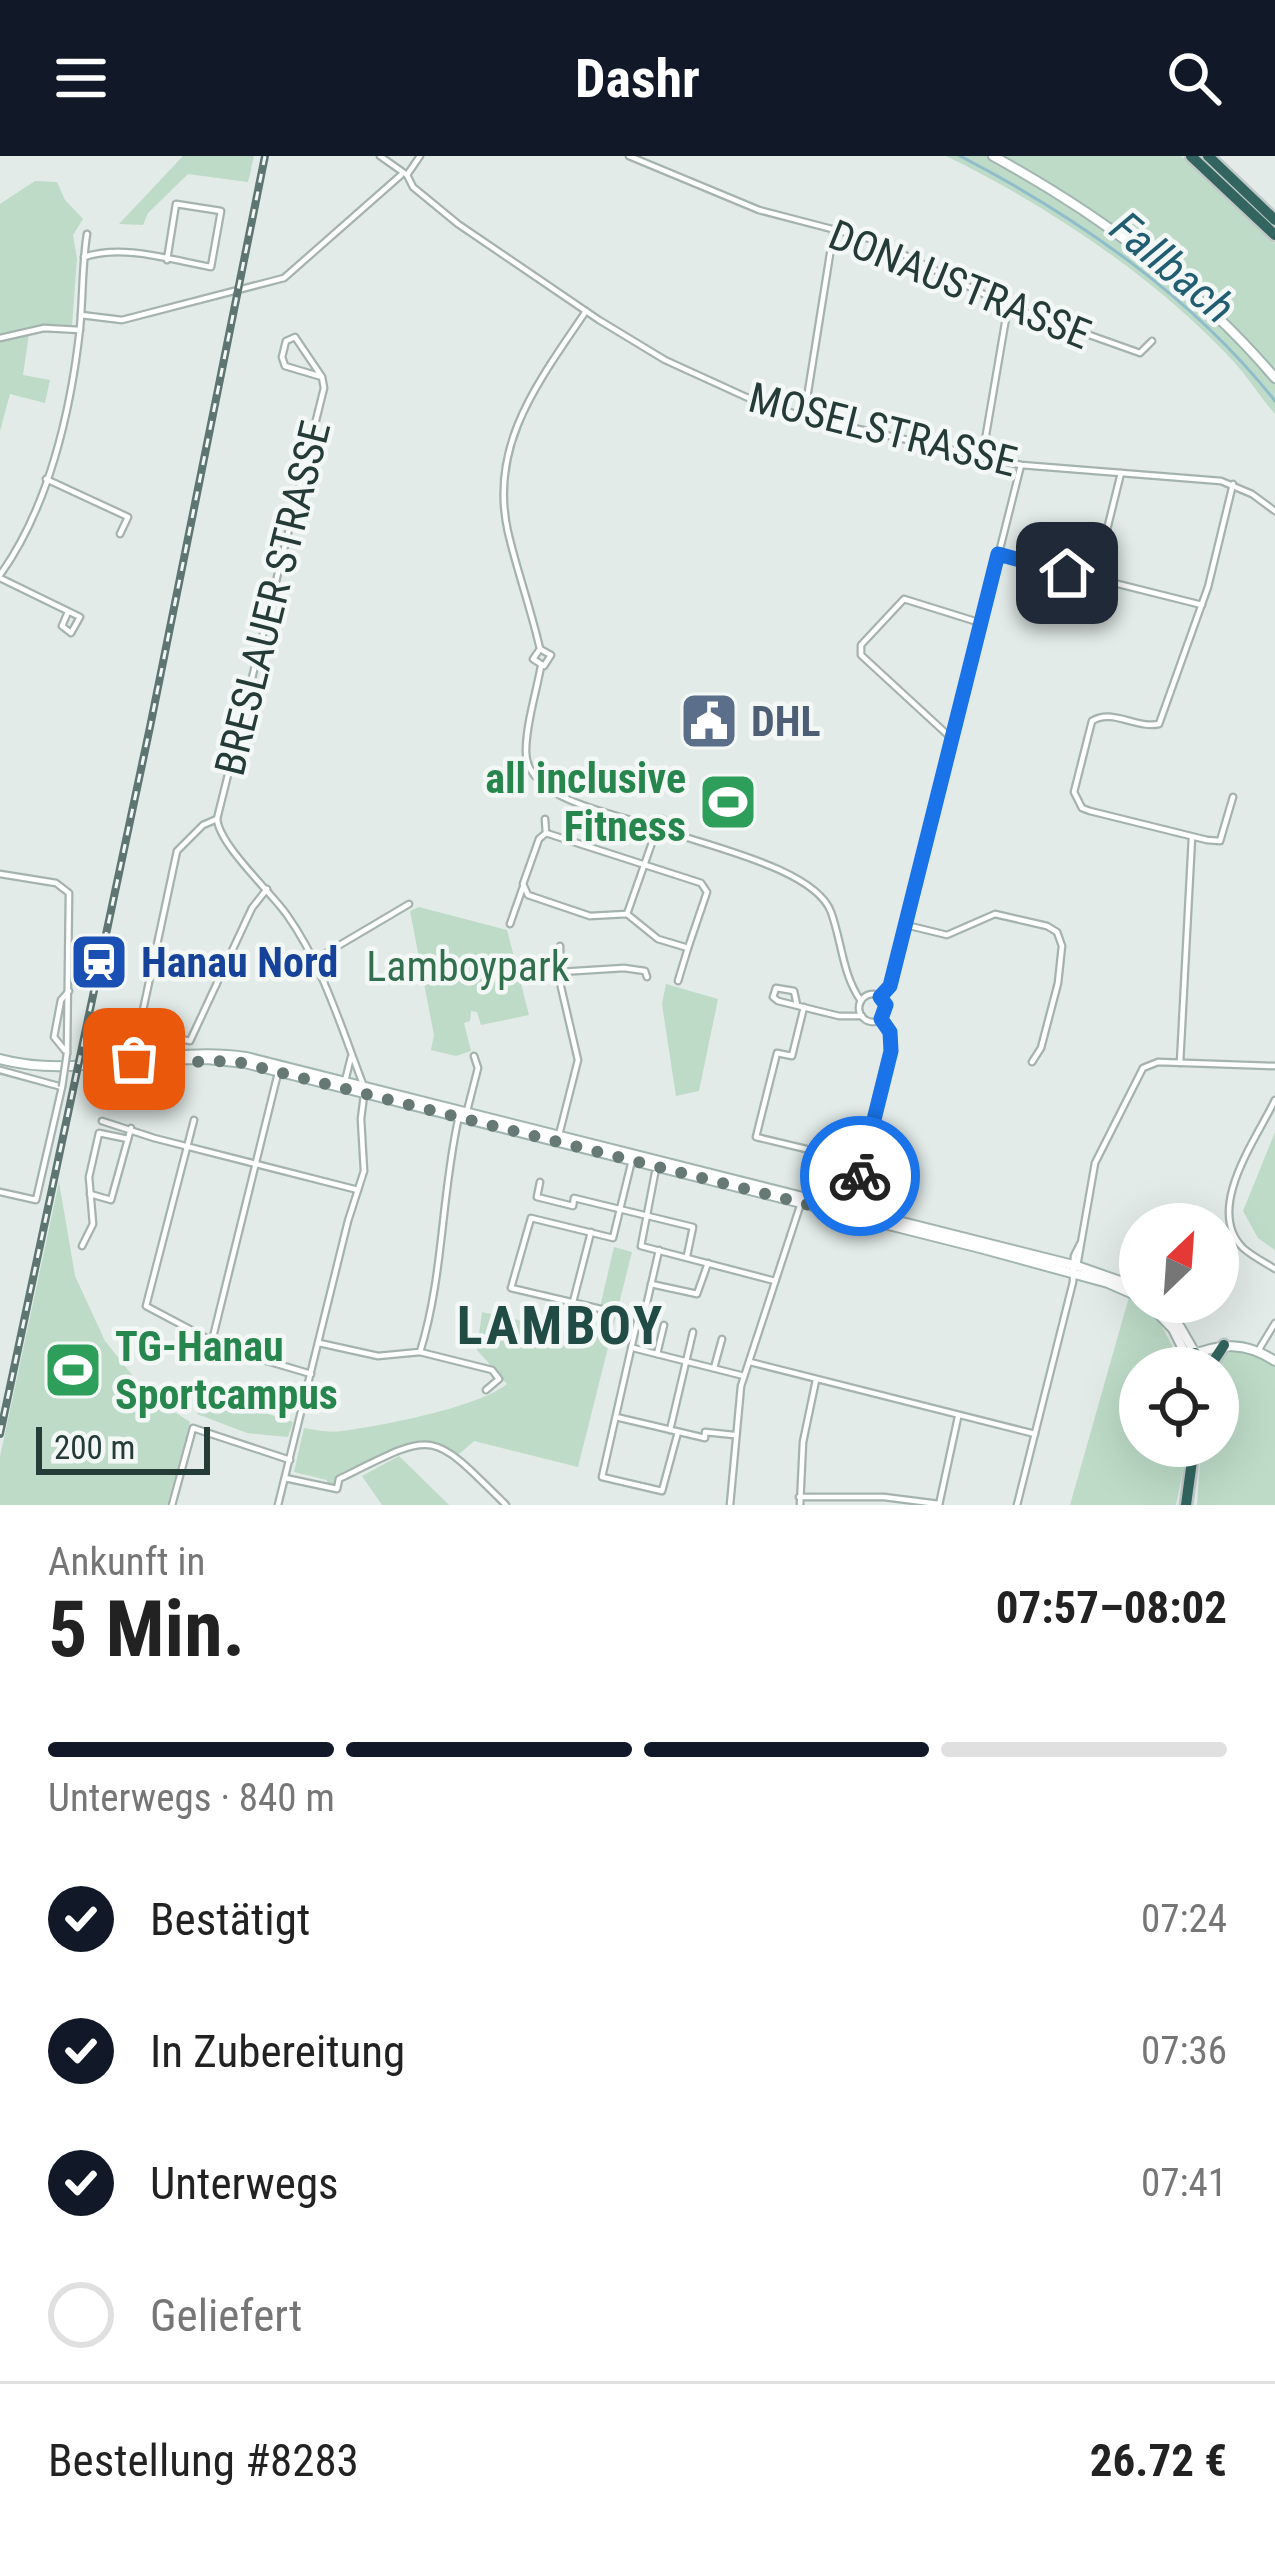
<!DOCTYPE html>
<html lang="de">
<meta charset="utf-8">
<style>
:root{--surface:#fff;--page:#f2f2f2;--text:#222;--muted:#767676;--line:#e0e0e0;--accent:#111827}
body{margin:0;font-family:"Roboto Condensed",sans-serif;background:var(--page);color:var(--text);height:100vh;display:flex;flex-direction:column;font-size:45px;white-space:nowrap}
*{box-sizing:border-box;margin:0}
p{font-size:39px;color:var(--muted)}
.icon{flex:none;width:66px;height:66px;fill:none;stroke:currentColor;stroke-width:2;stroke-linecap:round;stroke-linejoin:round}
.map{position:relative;height:1349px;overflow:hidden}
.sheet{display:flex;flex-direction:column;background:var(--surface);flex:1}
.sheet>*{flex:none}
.needle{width:78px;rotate:25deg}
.buttons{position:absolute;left:1119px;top:1047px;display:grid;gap:24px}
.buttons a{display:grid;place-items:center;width:120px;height:120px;border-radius:50%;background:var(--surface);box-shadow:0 12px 48px #0002;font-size:60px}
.scale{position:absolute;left:36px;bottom:30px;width:174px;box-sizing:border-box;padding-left:12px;border:6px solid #243b37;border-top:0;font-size:33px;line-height:42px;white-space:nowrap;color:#243b37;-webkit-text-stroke:9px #f3f8f6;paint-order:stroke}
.pin{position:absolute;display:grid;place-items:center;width:102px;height:102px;color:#fff;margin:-51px;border-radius:24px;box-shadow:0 6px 18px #0006}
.courier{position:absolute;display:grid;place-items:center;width:120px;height:120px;margin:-60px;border:9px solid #1a73e8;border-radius:50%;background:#fff;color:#222;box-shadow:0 3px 15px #0007}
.head em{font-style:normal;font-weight:700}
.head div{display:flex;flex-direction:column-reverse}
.head{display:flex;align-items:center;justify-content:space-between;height:204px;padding:0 48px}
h1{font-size:78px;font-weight:700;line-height:90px}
.bar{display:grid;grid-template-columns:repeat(4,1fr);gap:18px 12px;align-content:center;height:144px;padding:0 48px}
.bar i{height:15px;border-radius:9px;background:var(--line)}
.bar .selected{background:var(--accent)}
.bar p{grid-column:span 4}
.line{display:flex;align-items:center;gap:30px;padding:0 48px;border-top:3px solid var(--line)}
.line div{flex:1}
ol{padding:0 48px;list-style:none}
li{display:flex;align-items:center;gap:36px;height:132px}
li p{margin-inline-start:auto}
li .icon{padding:12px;border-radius:50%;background:var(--accent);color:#fff;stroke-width:4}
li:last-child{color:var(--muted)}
li i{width:66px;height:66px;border:6px solid var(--line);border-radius:50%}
header{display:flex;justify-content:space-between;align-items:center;height:156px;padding:0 48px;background:var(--accent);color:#fff;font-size:54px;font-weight:700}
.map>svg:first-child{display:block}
.green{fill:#bddbc7}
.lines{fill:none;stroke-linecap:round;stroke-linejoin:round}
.stream{stroke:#8fbdcc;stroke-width:3}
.street-casing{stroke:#a5b3af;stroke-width:9}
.secondary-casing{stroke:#a2b6b1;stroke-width:12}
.highway-casing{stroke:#c2c8c7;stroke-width:15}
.street{stroke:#fff;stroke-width:4.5}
.secondary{stroke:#fff;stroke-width:8}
.highway{stroke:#32655f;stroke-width:10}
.rail-casing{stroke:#5e7672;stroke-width:8}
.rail{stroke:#f3f8f6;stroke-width:3;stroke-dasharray:9;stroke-linecap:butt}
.street-bridge-casing{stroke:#a5b3af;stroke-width:9;stroke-linecap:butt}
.street-bridge{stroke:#fff;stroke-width:4.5}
.done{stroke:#667975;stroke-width:12;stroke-dasharray:0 21.6}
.route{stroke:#1a73e8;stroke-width:15}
.labels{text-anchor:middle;stroke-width:9;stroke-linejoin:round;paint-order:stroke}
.street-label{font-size:42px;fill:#243b37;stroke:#f3f8f6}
.service-label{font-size:42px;font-weight:bold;fill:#4e5e75;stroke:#f3f8f6;text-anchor:start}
.leisure-label{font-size:42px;font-weight:bold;fill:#27864d;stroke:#f3f8f6;text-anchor:end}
.transit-label{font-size:42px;font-weight:bold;fill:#164399;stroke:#f3f8f6;text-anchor:start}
.park-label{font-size:42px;fill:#316f4e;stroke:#f3f8f6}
.water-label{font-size:45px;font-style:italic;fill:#225e72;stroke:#f3f8f6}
.district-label{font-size:54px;font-weight:bold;letter-spacing:3px;fill:#214c45;stroke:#f3f8f6}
</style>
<header><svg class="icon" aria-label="menu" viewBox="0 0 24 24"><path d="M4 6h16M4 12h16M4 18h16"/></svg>Dashr<svg class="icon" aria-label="search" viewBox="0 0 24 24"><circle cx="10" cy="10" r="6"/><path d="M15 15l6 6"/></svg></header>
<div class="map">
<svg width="1275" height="1349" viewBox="0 0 1275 1349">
<rect width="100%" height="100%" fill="#e2ebe8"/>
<g class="green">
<path d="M183,0h71l-6,26 -60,-8 -40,39 -5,12 -24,-1z"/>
<path d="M946,0h42l12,6c102,64 194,131 275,220v32c-14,-16 -26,-35 -40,-51 -77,-84 -188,-158 -289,-207z"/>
<path d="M1002,0h179l94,88v128c-80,-88 -172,-156 -273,-216z"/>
<path d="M35,25l22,1 8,18 18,19 -10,16 4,24 -5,66h-31l-41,10v-131z"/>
<path d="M29,178l-6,41 27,5 -5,23 -35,-9 -10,37v-90z"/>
<path d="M419,751l88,23 22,85 -48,10 -4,-13 -6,-1 -1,10 -6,2 7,28 -15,5 -25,-6 3,-15 -24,-124z"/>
<path d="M666,828l52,15 -19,92 -23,5 -14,-92z"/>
<path d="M1275,976v118l-17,-12 -15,-27z"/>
<path d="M59,1026l16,94 30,65 42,53 43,28 -23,83h-167v-48z"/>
<path d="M614,1091l18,5 -54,215 -104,-26 -16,14c-38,-31 -83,3 -121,20l-3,11 -7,-2v-4l-33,-8 10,-44c12,2 25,5 38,3 39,-5 137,-24 165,-47l-30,-34 5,-38 111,25z"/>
<path d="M1129,1141l30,24 25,47h-44v78h48l-12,59h-106z"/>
<path d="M1240,1195l18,3 17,10v141h-78l4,-59h17v-78h-10l11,-14z"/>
<path d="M206,1238l87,28 -5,15 -41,-4 -50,-19z"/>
<path d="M399,1300l50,49h-67l-20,-29z"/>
</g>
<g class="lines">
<path class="stream" d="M960,0c116,60 234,142 315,245"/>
<g class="street-casing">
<g id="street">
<path d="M380,0l27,19 6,12 45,37 141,96 66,40 81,37 58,20 217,48 200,16 31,13 23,17"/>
<path d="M629,0l130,54 115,30 134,66 132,47 12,-12"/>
<path d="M407,19l13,-19"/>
<path d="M84,101c40,-13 87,3 127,10l10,-56 -45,-7 -9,56"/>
<path d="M81,159l41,5 162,-42 117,-103"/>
<path d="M0,182l44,-10 36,2"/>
<path d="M804,261l30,-188"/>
<path d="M982,302l26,-152"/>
<path d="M46,323l82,38 -8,17"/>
<path d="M998,398l204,51"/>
<path d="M0,419c49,-68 71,-165 80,-247 3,-31 2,-63 7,-94"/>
<path d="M0,422l80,39 -9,16 -9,-7 6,-14"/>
<path d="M1095,422l26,-105"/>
<path d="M540,493l-7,10 11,7 7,-11 -11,-6c-9,-40 -23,-78 -32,-117 -20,-88 32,-152 78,-221"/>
<path d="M541,510c-5,28 -15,58 -15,85 -1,48 86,62 122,74"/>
<path d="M950,581l-89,-82v-10l43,-46 77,24"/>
<path d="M1233,641l-13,44 -13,-1 -117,-29 -8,-3 -8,-16 18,-71c20,-13 44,8 67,3l49,-137 25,-103"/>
<circle cx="658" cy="672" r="10"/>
<path d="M217,663c3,27 53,72 70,96 36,51 54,112 76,169"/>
<path d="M217,663l107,-431 -2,-11 -27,-40 -9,4 -4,16 3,9 37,11"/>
<path d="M545,663l1,14"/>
<path d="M667,675c43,16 148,38 164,81 11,30 11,62 30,89"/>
<path d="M546,677l155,50 6,9 -19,56 -30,-9 -31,-25 -37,2 -62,-21 -5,-11 16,-45z"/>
<path d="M0,718l56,9 13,10 -2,160"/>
<path d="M627,758l27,-77"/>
<path d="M510,768l13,-37"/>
<path d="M906,769l41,10 48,-21 52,12 10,6 5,14 -4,37 -17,65 -9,14"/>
<path d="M316,803l93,-55"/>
<path d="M560,816l64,-4 21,3 2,6"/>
<path d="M678,825l10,-33"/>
<circle cx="873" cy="852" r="14"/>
<path d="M880,841l10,-11 12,-47 119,-474"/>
<path d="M797,849l-3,-14 -18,-3 -3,9 5,4 61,15h23"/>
<path d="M804,851l-12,49 -15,-3 -21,84 50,12"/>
<path d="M120,870l70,15 62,-133 15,-19"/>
<path d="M139,873l38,-178 26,-26 14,-6"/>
<path d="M67,897l-13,-16 7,-37 8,-9"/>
<path d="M1180,907l12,-226"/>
<path d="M0,914l62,17 -26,113 -36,-8"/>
<path d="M345,925l6,-24"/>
<path d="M1275,944c-18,38 -71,109 -32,148 9,8 21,14 32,21"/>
<path d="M467,955l11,-43 -4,-12"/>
<path d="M194,964l-48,186 81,43 84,25"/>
<path d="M102,965l52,17 204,52"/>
<path d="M559,979l19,-75 -17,-73 -1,-41"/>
<path d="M655,1017l-14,73 134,35"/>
<path d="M540,1026l-3,15 36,9 1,-8 119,29 -6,29"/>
<path d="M90,1038l21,6 20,-72"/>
<path d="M851,1053l40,-158v-19l-10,-13"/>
<path d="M82,1090l11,-22 -4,-47 10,-44 29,6"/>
<path d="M1077,1110l18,-103 48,-95 15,-6 117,4"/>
<path d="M651,1128l46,10 11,-31"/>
<path d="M573,1146l18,-70"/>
<path d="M605,1154l-94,-22 20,-70 82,20 19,-78"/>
<path d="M638,1162l-36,159 60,14 16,-59"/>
<path d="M643,1164l16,-70"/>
<path d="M212,1185l66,-268"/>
<path d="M319,1187l59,13 42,-4c24,-77 21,-158 39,-236"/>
<path d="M633,1192l111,28"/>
<path d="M1258,1195l17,-28"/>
<path d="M420,1196l72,18 7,9 -13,11"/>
<path d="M657,1198l7,-29"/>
<path d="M750,1206l285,72"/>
<path d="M714,1212l8,-29"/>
<path d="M616,1261l89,21v-6l29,3"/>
<path d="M670,1274l23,-98"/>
<path d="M285,1322l52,11 2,-10c97,-48 90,-51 167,26"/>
<path d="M799,1341h85l55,7"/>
<path d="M172,1349l21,-77 97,32"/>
<path d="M278,1349l70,-284 16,-50 -3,-52 3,-24"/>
<path d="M730,1349l11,-119 60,-183"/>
<path d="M800,1349l3,-63 13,-62"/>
<path d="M939,1349l19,-88"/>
<path d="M1017,1349l56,-223 1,-26 6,-12"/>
</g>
</g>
<g class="secondary-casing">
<g id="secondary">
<path d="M993,0c104,57 205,131 282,222"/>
<path d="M0,903c81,22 164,-15 246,-2l831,209 63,22"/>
<path d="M135,904l72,-1 38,4 735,185 128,35 32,14"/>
<path d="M1147,1146l26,27 14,28c33,-14 58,-16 88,4"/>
<path d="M1159,1146l21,25 15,26"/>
</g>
</g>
<g class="highway-casing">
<g id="highway">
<path d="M1191,0l84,79"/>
<path d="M1208,0l67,64"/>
<path d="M1195,1197l4,15"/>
<path d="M1187,1201l2,11"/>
<path d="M1209,1212l15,-23"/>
<path d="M1186,1349l8,-59"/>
</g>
</g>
<use href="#street" class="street"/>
<use href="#secondary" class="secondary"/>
<use href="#highway" class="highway"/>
<g class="rail-casing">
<path id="rail" d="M0,1278l150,-707 115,-571"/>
</g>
<use href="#rail" class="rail"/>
<g class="street-bridge-casing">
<path id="street-bridge" d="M62,931l5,-34"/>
</g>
<use href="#street-bridge" class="street-bridge"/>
</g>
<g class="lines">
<path class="done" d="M134,903l12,4 88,-2 616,154 10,-39"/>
<path class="route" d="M860,1020l31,-125 -1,-19 -9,-13 5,-14 -6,-8 10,-11 108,-432 69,19"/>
</g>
<defs>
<g id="civic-square" transform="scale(3)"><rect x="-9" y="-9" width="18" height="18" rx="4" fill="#5c6f8a" stroke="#f3f8f6"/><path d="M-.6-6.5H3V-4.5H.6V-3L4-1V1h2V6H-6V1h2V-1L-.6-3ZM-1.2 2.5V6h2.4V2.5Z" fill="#fff"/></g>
<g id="stadium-square" transform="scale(3)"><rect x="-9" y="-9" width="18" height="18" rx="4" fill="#2e9e5b" stroke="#f3f8f6"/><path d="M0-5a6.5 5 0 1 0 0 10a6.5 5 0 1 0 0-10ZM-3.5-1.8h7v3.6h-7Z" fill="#fff"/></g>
<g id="station-square" transform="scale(3)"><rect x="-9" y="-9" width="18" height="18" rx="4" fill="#1a4fb4" stroke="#f3f8f6"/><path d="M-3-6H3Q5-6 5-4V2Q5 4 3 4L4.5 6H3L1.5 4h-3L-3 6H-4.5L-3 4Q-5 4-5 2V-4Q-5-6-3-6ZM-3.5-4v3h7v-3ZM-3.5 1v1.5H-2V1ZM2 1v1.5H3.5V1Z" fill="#fff"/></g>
</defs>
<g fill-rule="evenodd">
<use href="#civic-square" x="709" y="565"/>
<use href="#stadium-square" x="728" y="646"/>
<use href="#station-square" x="99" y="806"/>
<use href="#stadium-square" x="73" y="1214"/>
</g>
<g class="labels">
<g class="street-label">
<text transform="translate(960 128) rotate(22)" y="15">DONAUSTRASSE</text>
<text transform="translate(883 273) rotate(14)" y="15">MOSELSTRASSE</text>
<text transform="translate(272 442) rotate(-76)" y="15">BRESLAUER STRASSE</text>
</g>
<g class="service-label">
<text x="751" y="580">DHL</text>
</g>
<g class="leisure-label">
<text x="686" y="637">all inclusive<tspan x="686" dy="48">Fitness</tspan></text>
<text x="115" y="1205" text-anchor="start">TG-Hanau<tspan x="115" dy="48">Sportcampus</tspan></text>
</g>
<g class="transit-label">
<text x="141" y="821">Hanau Nord</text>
</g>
<g class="park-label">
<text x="468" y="825">Lamboypark</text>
</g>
<g class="water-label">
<text transform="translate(1173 111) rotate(40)" y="16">Fallbach</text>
</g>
<g class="district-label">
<text x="561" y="1188">LAMBOY</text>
</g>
</g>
</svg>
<div class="buttons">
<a><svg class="needle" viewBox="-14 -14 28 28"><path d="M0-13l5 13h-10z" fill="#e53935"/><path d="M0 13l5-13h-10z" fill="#767676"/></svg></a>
<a><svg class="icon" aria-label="locate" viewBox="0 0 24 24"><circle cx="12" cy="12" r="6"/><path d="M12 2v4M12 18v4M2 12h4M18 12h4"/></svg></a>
</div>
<div class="scale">200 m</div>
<div class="pin" style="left:134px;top:903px;background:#ea580c"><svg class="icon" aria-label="bag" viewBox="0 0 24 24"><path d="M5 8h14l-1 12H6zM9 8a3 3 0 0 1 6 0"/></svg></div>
<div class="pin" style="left:1067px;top:417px;background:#1f2937"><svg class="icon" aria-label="home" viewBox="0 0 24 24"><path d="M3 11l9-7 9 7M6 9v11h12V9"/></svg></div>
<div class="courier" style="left:860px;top:1020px"><svg class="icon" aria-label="bike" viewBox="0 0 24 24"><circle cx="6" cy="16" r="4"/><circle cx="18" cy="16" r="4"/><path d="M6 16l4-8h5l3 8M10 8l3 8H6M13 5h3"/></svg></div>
</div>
<section class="sheet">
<div class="head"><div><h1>5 Min.</h1><p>Ankunft in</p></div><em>07:57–08:02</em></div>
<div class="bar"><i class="selected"></i><i class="selected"></i><i class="selected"></i><i></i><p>Unterwegs · 840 m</p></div>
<ol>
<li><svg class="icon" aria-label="check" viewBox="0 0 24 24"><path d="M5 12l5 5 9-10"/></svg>Bestätigt<p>07:24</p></li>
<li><svg class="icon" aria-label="check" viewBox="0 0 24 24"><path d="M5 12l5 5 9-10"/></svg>In Zubereitung<p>07:36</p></li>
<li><svg class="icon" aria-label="check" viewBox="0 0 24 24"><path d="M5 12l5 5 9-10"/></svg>Unterwegs<p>07:41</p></li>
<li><i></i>Geliefert</li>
</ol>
<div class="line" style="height:156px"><div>Bestellung #8283</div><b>26.72 €</b></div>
</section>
